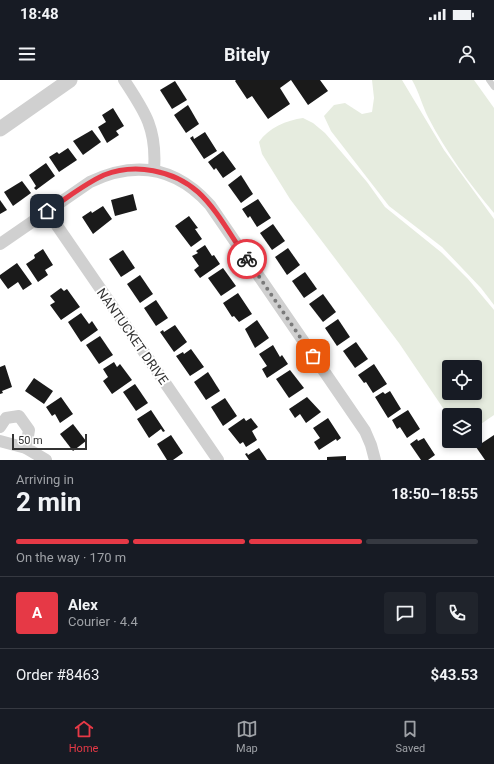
<!DOCTYPE html>
<meta charset="utf-8">
<style>
:root{--surface:#171b24;--page:#20242c;--text:#f1f3f6;--muted:#9ea1a6;--line:#363941;--accent:#e63946}
body{margin:0;font-family:Roboto,sans-serif;background:var(--page);color:var(--text);height:100vh;display:flex;flex-direction:column;font-size:15px;white-space:nowrap}
*{box-sizing:border-box;margin:0}
p{font-size:13px;color:var(--muted)}
.icon{flex:none;width:22px;height:22px;fill:none;stroke:currentColor;stroke-width:2;stroke-linecap:round;stroke-linejoin:round}
.map{position:relative;height:380px;overflow:hidden}
.details{display:flex;flex-direction:column;background:var(--surface);flex:1}
.details>*{flex:none}
.controls{position:absolute;left:442px;top:280px;display:grid;gap:8px}
.controls a{display:grid;place-items:center;width:40px;height:40px;border-radius:4px;background:var(--surface);box-shadow:0 2px 6px #0003;font-size:20px}
.scale{position:absolute;left:12px;bottom:10px;width:75px;box-sizing:border-box;padding-left:4px;border:2px solid #333;border-top:0;font-size:11px;line-height:14px;white-space:nowrap;color:#333;-webkit-text-stroke:3px #fff;paint-order:stroke}
.pin{position:absolute;display:grid;place-items:center;width:34px;height:34px;color:#fff;margin:-17px;border-radius:8px;box-shadow:0 2px 6px #0006}
.courier{position:absolute;display:grid;place-items:center;width:40px;height:40px;margin:-20px;border:3px solid #e63946;border-radius:50%;background:#fff;color:#222;box-shadow:0 1px 5px #0007}
.headline em{font-style:normal;font-weight:700}
.headline div{display:flex;flex-direction:column-reverse}
.headline{display:flex;align-items:center;justify-content:space-between;height:68px;padding:0 16px}
h1{font-size:26px;font-weight:700;line-height:30px}
.bar{display:grid;grid-template-columns:repeat(4,1fr);gap:6px 4px;align-content:center;height:48px;padding:0 16px}
.bar i{height:5px;border-radius:3px;background:var(--line)}
.bar .current{background:var(--accent)}
.bar p{grid-column:span 4}
.line{display:flex;align-items:center;gap:10px;padding:0 16px;border-top:1px solid var(--line)}
.line div{flex:1}
.round{display:grid;place-items:center;flex:none;width:42px;height:42px;border-radius:4px;background:var(--page)}
.status{display:flex;justify-content:space-between;align-items:center;height:28px;padding:0 20px;background:var(--surface);direction:ltr}
.status svg{height:11px;fill:currentColor}
header{display:flex;justify-content:space-between;align-items:center;height:52px;padding:0 16px;background:var(--surface);font-size:18px;font-weight:700}
.tabs{display:flex;justify-content:space-around;align-items:center;height:56px;border-top:1px solid var(--line);background:var(--surface);font-size:11px;color:var(--muted)}
.tabs a{display:grid;justify-items:center;gap:2px}
.tabs .current{color:var(--accent)}
.map>svg:first-child{display:block}
.green{fill:#e6ecdf;fill-rule:evenodd}
.building{fill:#1a1a1a}
.lines{fill:none;stroke-linecap:round;stroke-linejoin:round}
.service{stroke:#d0d0d0;stroke-width:6}
.minor{stroke:#d0d0d0;stroke-width:12}
.tertiary{stroke:#d0d0d0;stroke-width:15}
.done{stroke:#7a7a7a;stroke-width:4;stroke-dasharray:0 7.2}
.route{stroke:#e63946;stroke-width:5}
.labels{text-anchor:middle;stroke-width:4;stroke-linejoin:round;paint-order:stroke}
.street-label{font-size:13px;fill:#333;stroke:#fff}
</style>
<div class="status"><b>18:48</b><svg viewBox="0 0 49 12"><path d="M0 12V9h3v3zM5 12V6h3v6zM10 12V3h3v9zM15 12V0h3v12zM26 1h20v11H26zM47 4h2v5h-2z"/></svg></div>
<header><svg class="icon" aria-label="menu" viewBox="0 0 24 24"><path d="M4 6h16M4 12h16M4 18h16"/></svg>Bitely<svg class="icon" aria-label="person" viewBox="0 0 24 24"><circle cx="12" cy="8" r="4"/><path d="M4 21q1-7 8-7t8 7"/></svg></header>
<div class="map">
<svg width="494" height="380" viewBox="0 0 494 380">
<rect width="100%" height="100%" fill="#fff"/>
<g class="green">
<path d="M372,0h30l42,70 50,69v86l-13,-17 -39,-41 -53,-41 -58,-75 -7,-15 10,-11 11,-2 17,11 10,-2 2,-14z"/>
<path d="M412,0h62l20,28v105c-25,-30 -48,-61 -66,-96 -6,-12 -9,-25 -16,-37z"/>
<path d="M303,38l10,5 12,10 42,49 18,25 57,46 26,26 26,31v105l-19,13v-13h-26v15l-6,-22 -44,-65 -109,-144 -28,-45 -3,-12c9,-14 28,-22 44,-24zM449,287h26v26h-26z"/>
</g>
<g class="building">
<path d="M236,0h84l8,11 -20,14 -17,-25 -11,8 10,16 -22,15 -16,-23 -5,3 -12,-18z"/>
<path d="M175,1l12,19 -15,9 -12,-19z"/>
<path d="M188,25l11,19 -13,9 -12,-18z"/>
<path d="M113,28l11,18 -8,5 3,4 -12,8 -9,-16 8,-5 -4,-7z"/>
<path d="M92,50l9,12 -18,13 -10,-14z"/>
<path d="M205,52l12,19 -13,8 -14,-21 3,-2 1,3z"/>
<path d="M68,68l9,12 -18,12 -10,-15 8,-5 2,2z"/>
<path d="M223,71l13,18 -13,9 -7,-10 -2,2 -6,-8z"/>
<path d="M46,83l9,13 -19,14 -2,-2 2,-2 -7,-11z"/>
<path d="M241,95l12,19 -12,9 -13,-18z"/>
<path d="M22,101l9,12 -18,13 -9,-14z"/>
<path d="M133,114l4,16 -22,6 -4,-16z"/>
<path d="M258,119l13,19 -14,9 -7,-11 -2,2 -6,-9z"/>
<path d="M0,120l7,10 -7,4z"/>
<path d="M103,126l9,13 -19,15 -11,-17 9,-6 1,2z"/>
<path d="M189,136l9,12 -3,1 7,10 -11,8 -16,-21z"/>
<path d="M273,144l12,17 -13,9 -12,-17z"/>
<path d="M205,165l7,11 2,-1 6,9 -20,14 -6,-8 5,-4 -7,-10 6,-3 -2,-2z"/>
<path d="M288,168l12,17 -13,10 -12,-18z"/>
<path d="M43,169l10,16 -8,5 3,5 -10,7 -12,-18 9,-6 -1,-3z"/>
<path d="M123,170l12,18 -14,9 -12,-18z"/>
<path d="M17,183l15,21 -9,6 -5,-8 -10,7 -8,-11v-3z"/>
<path d="M223,188l13,18 -15,10 -13,-18z"/>
<path d="M305,192l12,17 -13,9 -12,-17z"/>
<path d="M140,195l13,19 -13,9 -13,-19z"/>
<path d="M61,208l3,3 3,-2 13,18 -19,13 -11,-15 5,-3 -5,-6z"/>
<path d="M238,213l14,21 -13,8 -5,-6 -2,1 -9,-14z"/>
<path d="M323,214l13,18 -13,10 -14,-18z"/>
<path d="M156,220l12,18 -12,8 -12,-18z"/>
<path d="M81,233l8,11 3,-3 6,9 -17,12 -13,-20z"/>
<path d="M338,239l12,18 -13,9 -12,-18z"/>
<path d="M257,240l12,18 -14,10 -10,-19z"/>
<path d="M175,245l12,17 -13,10 -14,-20 3,-2 1,2z"/>
<path d="M100,256l13,19 -14,9 -13,-19z"/>
<path d="M356,262l12,17 -13,9 -12,-17z"/>
<path d="M273,265l7,12 2,-2 6,9 -21,14 -5,-9 5,-3 -8,-12z"/>
<path d="M191,269l13,18 -14,9 -14,-20 7,-4 1,2z"/>
<path d="M114,282l3,5 3,-3 12,16 -20,14 -9,-13 5,-4 -5,-8z"/>
<path d="M374,284l13,20 -14,9 -7,-11 -2,1 -6,-8z"/>
<path d="M5,285l7,22 -10,4 1,2 -3,1v-27z"/>
<path d="M290,290l14,18 -15,10 -13,-19z"/>
<path d="M208,292l12,19 -14,9 -12,-18z"/>
<path d="M34,298l19,13 -9,13 -19,-13z"/>
<path d="M135,304l13,19 -12,8 -13,-19z"/>
<path d="M390,311l11,18 -13,9 -13,-21 8,-5 2,2z"/>
<path d="M61,317l12,17 -13,9 -5,-9 -3,2 -6,-9z"/>
<path d="M307,317l14,15 -15,11 -6,-9 -5,4 -6,-9z"/>
<path d="M225,318l12,18 -14,10 -12,-19z"/>
<path d="M151,330l14,21 -2,1 -2,-3 -12,9 -12,-19z"/>
<path d="M408,330l12,19 -13,9 -7,-11 -3,2 -5,-9z"/>
<path d="M244,338l2,3 5,-3 7,9 -6,4 5,9 -11,7 -3,-5 -3,2 -12,-15z"/>
<path d="M328,338l13,20 -4,3 -1,-2 -17,11 -5,-8 6,-4 -7,-10z"/>
<path d="M73,344l13,17 -13,10 -13,-17z"/>
<path d="M171,355l12,18 -10,7h-6l-10,-16z"/>
<path d="M494,355v25h-9l-9,-13z"/>
<path d="M424,358l11,17 -7,5h-7l-11,-16 7,-5 1,2z"/>
<path d="M259,368l8,12h-18l-4,-6 2,-1 1,2z"/>
<path d="M346,376v4h-19v-3z"/>
</g>
<g class="lines">
<path class="service" d="M489,0l5,7"/>
<g class="minor">
<path d="M124,0c22,33 33,50 30,90"/>
<path d="M47,131l171,249"/>
<path d="M0,164l90,-62c46,-22 86,-15 120,23l155,226 6,14 4,15"/>
<path d="M0,347l6,-9 13,-2 10,14 -3,18"/>
<path d="M0,361l26,7 20,12"/>
</g>
<path class="tertiary" d="M0,49l70,-49"/>
</g>
<g class="lines">
<path class="done" d="M247,179l66,97"/>
<path class="route" d="M47,131c19,-12 37,-27 57,-36 31,-12 69,-5 94,17 19,17 34,46 49,67"/>
</g>
<g class="labels">
<g class="street-label">
<text transform="translate(133 256) rotate(55)" y="5">NANTUCKET DRIVE</text>
</g>
</g>
</svg>
<div class="controls">
<a><svg class="icon" aria-label="locate" viewBox="0 0 24 24"><circle cx="12" cy="12" r="6"/><path d="M12 2v4M12 18v4M2 12h4M18 12h4"/></svg></a>
<a><svg class="icon" aria-label="layers" viewBox="0 0 24 24"><path d="M12 4l9 5-9 5-9-5zM3 14l9 5 9-5"/></svg></a>
</div>
<div class="scale">50 m</div>
<div class="pin" style="left:313px;top:276px;background:#ea580c"><svg class="icon" aria-label="bag" viewBox="0 0 24 24"><path d="M5 8h14l-1 12H6zM9 8a3 3 0 0 1 6 0"/></svg></div>
<div class="pin" style="left:47px;top:131px;background:#1f2937"><svg class="icon" aria-label="home" viewBox="0 0 24 24"><path d="M3 11l9-7 9 7M6 9v11h12V9"/></svg></div>
<div class="courier" style="left:247px;top:179px"><svg class="icon" aria-label="bike" viewBox="0 0 24 24"><circle cx="6" cy="16" r="4"/><circle cx="18" cy="16" r="4"/><path d="M6 16l4-8h5l3 8M10 8l3 8H6M13 5h3"/></svg></div>
</div>
<section class="details">
<div class="headline"><div><h1>2 min</h1><p>Arriving in</p></div><em>18:50–18:55</em></div>
<div class="bar"><i class="current"></i><i class="current"></i><i class="current"></i><i></i><p>On the way · 170 m</p></div>
<div class="line" style="height:72px"><b class="round" style="background:var(--accent);color:#fff">A</b><div><b>Alex</b><p>Courier · 4.4</p></div><a class="round"><svg class="icon" aria-label="chat" viewBox="0 0 24 24"><path d="M4 5h16v11H9l-5 4z"/></svg></a><a class="round"><svg class="icon" aria-label="phone" viewBox="0 0 24 24"><path d="M5 4h4l2 5-3 2q2 4 5 5l2-3 5 2v4C11 20 4 13 5 4z"/></svg></a></div>
<div class="line" style="height:52px"><div>Order #8463</div><b>$43.53</b></div>
</section>
<nav class="tabs">
<a class="current"><svg class="icon" aria-label="home" viewBox="0 0 24 24"><path d="M3 11l9-7 9 7M6 9v11h12V9"/></svg>Home</a>
<a><svg class="icon" aria-label="map" viewBox="0 0 24 24"><path d="M3 6l6-2 6 2 6-2v14l-6 2-6-2-6 2zM9 4v14M15 6v14"/></svg>Map</a>
<a><svg class="icon" aria-label="saved" viewBox="0 0 24 24"><path d="M7 4h10v16l-5-4-5 4z"/></svg>Saved</a>
</nav>
